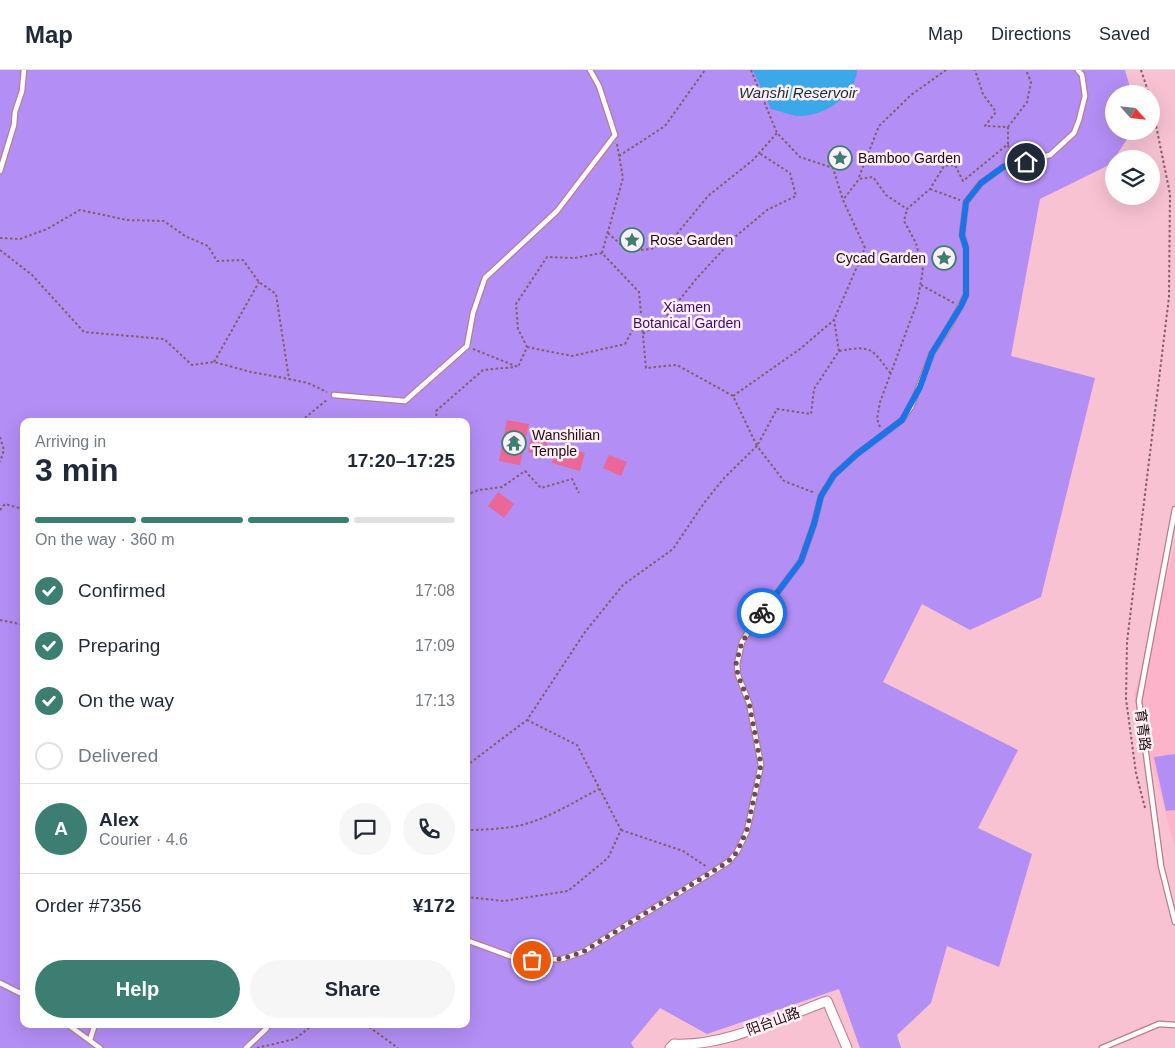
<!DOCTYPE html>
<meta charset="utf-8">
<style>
:root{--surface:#fff;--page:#f6f6f7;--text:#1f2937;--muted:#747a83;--line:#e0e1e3;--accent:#3c7f72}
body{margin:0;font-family:Arial,"Noto Sans SC",sans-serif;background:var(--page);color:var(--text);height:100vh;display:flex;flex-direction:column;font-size:19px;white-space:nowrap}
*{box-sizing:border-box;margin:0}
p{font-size:16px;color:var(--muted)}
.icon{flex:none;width:28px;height:28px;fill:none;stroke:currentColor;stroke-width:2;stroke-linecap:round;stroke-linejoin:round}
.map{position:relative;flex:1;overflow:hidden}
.details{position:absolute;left:20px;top:348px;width:450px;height:610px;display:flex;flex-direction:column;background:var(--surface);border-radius:10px;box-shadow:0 5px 20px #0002}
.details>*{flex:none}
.needle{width:32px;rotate:117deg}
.controls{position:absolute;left:1105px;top:15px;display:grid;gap:10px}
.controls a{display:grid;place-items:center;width:55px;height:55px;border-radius:50%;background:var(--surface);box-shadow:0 5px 20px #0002;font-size:25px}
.pin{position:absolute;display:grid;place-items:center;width:42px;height:42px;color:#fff;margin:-21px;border:2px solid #fff;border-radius:50%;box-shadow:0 1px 5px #0007}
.courier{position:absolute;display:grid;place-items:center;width:50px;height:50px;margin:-25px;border:4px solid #1a73e8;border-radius:50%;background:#fff;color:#222;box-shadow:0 1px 6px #0007}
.summary em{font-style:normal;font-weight:600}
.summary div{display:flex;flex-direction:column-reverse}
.summary{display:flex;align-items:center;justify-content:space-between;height:85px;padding:0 15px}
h1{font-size:32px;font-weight:600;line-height:38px}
.bar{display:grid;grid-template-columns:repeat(4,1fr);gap:8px 5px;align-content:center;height:60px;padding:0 15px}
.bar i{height:6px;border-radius:4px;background:var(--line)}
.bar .selected{background:var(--accent)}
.bar p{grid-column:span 4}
.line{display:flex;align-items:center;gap:12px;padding:0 15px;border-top:1px solid var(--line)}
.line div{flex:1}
.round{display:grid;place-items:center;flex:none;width:52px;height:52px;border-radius:26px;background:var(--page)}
ol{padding:0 15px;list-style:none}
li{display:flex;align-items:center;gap:15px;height:55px}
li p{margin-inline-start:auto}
li .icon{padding:5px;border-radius:50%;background:var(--accent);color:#fff;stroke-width:4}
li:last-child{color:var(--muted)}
li i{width:28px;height:28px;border:2px solid var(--line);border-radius:50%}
.button{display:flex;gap:10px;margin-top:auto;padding:10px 15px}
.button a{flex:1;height:58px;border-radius:30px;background:var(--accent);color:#fff;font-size:20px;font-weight:600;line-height:58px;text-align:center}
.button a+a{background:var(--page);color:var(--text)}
header{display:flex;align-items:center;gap:30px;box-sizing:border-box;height:70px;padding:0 25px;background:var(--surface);border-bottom:1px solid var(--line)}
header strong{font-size:24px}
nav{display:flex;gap:28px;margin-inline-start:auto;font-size:18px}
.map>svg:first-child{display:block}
.built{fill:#fdb3c9}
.green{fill:#b38ef4;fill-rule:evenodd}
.water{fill:#3ca8e9}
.building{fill:#ea6798}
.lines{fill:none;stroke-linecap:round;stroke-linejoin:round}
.service-casing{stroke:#ba7c8f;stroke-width:7}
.minor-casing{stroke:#ba7c8f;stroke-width:11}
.path{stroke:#825d69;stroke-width:2;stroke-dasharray:2.5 2.5;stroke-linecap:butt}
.service{stroke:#fff;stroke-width:4.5}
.minor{stroke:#fff;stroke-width:9}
.done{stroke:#6d4b56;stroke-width:5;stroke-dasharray:0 9}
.route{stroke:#1a73e8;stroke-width:6}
.labels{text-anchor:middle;stroke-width:5;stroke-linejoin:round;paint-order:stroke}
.poi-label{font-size:14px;fill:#220b13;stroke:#fef0f4;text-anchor:start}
.park-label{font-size:14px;fill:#3f0773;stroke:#fef0f4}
.street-label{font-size:14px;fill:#220b13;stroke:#fef0f4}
.water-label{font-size:15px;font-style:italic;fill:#162c3b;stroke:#fef0f4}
</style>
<header>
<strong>Map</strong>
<nav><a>Map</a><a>Directions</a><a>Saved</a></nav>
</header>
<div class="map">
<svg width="1175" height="978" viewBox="0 0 1175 978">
<rect width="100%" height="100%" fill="#f8c2d2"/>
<path class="built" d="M1175,476v302l-41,-153z"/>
<g class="green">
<path d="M0,0h1125l7,24h-18v37h18l-21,33 -71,35 -29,157 84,22 -54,219 -71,33 -48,-26 -39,78 135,68 -40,78 54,26 -33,113 -52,-21 -16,57 -34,32 4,13h-41l-21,-59 -132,45 -47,-26 -29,35 3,5h-634zM24,351h442v603h-442z"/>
<path d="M1175,684v56l-9,1 -12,-54z"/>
</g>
<path class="water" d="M753,0h104c-1,25 -31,45 -55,46 -9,1 -21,-5 -31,-7z"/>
<g class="building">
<path d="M507,350l22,4 -9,41 -21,-4z"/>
<path d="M532,363l17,4 -4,19 -17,-4z"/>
<path d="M556,375l29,8 -5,18 -28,-8z"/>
<path d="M609,385l18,7 -6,14 -18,-8z"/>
<path d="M498,422l16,12 -10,14 -16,-12z"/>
</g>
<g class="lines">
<g class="service-casing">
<g id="service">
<path d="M0,101l14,-46 1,-13 7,-21 2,-21"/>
<path d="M334,325l71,6 62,-55 6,-33 12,-35 72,-67 58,-76 -16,-49 -9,-16"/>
<path d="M1175,439l-36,192 22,165 14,56"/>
<path d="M466,870l55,20 41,-1 21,-7 131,-81 14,-9 9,-10 10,-21 14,-66 -12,-62 -11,-28 -1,-11 5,-22 8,-13 51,-68 13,-37 7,-28 13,-21 23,-21 45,-34 9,-13 21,-54 17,-26 17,-32v-47l-4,-13 4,-33 15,-19 22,-16 47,-12 24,-22 5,-13 6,-24 -3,-21 -4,-5"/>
<path d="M0,913l24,12"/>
<path d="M67,954l33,24"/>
<path d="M90,970l5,-16"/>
<path d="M246,978l20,-19 3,-5"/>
<path d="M1102,978l57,-24 16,1"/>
</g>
</g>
<g class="minor-casing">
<path id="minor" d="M670,978l4,-4c51,3 106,-26 153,-43l20,47"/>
</g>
<g class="path">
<path d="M751,0l26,63 23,24 33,11 10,32"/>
<path d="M1141,0l8,24"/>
<path d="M1008,57l19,-25 4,-20 -5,-12"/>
<path d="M1008,75l2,13"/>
<path d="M619,86l46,-30 40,-56"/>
<path d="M859,107l20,-51 32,-31 35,-25"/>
<path d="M930,119l30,11"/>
<path d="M608,163l20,18 23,-2 25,-14 32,-39 45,-36 24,-27"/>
<path d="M0,168l20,1 27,-10 33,-19 47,10 37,1 21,15 23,10 9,15 26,-1 16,22 17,12 13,85 19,4 19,9"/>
<path d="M0,180l32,25 52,57 80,7 28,26 22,-3 37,10 38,7"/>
<path d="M602,183l21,-75 -6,-34"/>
<path d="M921,215l33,18"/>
<path d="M643,264l21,-15 33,-41 38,-41 32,-27 29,-14 -6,-23 -31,-20"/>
<path d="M527,277l45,9 53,-12 15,-28"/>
<path d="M473,279l45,18 9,-20 -9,-18 -2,-25 31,-47 28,1 27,-5 37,39 7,76 31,-3 56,31 24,50 20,-37 34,5 3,-25 25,-38 -5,-31 31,-72 -22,-48 16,-21 14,-2 13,18 21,14 23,-20 14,-23 11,-1 8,16 45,-37v-17l-23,-1 11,-14 -13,-18 -8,-24"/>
<path d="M839,281c32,-6 33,-3 51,22"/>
<path d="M214,292l45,-80"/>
<path d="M733,326l67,-47 34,-29"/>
<path d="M301,351l27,-22"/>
<path d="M437,351l-1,-10 47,-41 32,-3"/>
<path d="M880,357l-3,-8 3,-17 37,-99 6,-33 -7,-27 -12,-22 3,-12"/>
<path d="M0,367l4,13 -4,12"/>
<path d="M466,425l13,-5 23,-3 23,-16 16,17 31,-9 7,14"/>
<path d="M0,440l5,-6 18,5 1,3"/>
<path d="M0,550l24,5"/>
<path d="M466,696l61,-46 58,-88 38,-47 50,-36 31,-46 21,-26 32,-31 27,35 31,12"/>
<path d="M1145,738l-9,-35 -10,-74 1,-57 42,-345 1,-103 -19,-93"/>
<path d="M466,760c17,0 35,-1 51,-4 27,-5 57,-24 82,-37"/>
<path d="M621,760l62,21 24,16"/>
<path d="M466,827l38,4 64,-10 40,-33 13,-28 -44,-85 -50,-25"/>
<path d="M365,954l33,24"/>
<path d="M257,978l38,-9 19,-15"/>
</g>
<use href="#service" class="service"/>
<use href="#minor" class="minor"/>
</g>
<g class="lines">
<path class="done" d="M532,890l30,-1 21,-7 145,-90 9,-10 10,-22 14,-65 -12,-62 -11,-28 -2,-11 6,-22 20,-29"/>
<path class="route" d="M762,543l39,-52 13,-37 7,-28 13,-21 23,-21 45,-34 18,-33 12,-34 29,-47 5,-11v-47l-4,-13 4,-33 15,-19 22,-16 23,-5"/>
</g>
<defs>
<g id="sight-ring" transform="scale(1.25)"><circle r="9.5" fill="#fef0f4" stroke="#3c7f72" stroke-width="1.5"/><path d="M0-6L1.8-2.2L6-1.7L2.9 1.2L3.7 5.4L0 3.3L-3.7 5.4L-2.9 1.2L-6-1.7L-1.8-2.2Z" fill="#3c7f72"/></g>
<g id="temple-ring" transform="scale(1.25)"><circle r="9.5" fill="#fef0f4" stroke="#3c7f72" stroke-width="1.5"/><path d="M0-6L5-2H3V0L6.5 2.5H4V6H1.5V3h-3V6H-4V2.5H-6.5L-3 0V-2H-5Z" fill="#3c7f72"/></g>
</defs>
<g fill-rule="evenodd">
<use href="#sight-ring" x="840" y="88"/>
<use href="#sight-ring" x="632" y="170"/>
<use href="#sight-ring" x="944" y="188"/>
<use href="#temple-ring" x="514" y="373"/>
</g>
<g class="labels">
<g class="poi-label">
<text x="858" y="93">Bamboo Garden</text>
<text x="650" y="175">Rose Garden</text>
<text x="926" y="193" text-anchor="end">Cycad Garden</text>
<text x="532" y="370">Wanshilian<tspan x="532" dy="16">Temple</tspan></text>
</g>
<g class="park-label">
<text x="687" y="242">Xiamen<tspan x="687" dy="16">Botanical Garden</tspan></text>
</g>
<g class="street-label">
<text transform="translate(1143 660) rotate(83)" y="5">育青路</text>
<text transform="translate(773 951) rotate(-20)" y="5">阳台山路</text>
</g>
<g class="water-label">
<text x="798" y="28">Wanshi Reservoir</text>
</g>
</g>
</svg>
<div class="controls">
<a><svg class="needle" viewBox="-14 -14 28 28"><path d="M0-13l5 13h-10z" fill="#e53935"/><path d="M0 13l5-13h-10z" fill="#747a83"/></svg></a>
<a><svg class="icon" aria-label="layers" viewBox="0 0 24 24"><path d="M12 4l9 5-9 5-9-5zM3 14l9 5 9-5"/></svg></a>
</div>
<div class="pin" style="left:532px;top:890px;background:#ea580c"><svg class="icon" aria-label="bag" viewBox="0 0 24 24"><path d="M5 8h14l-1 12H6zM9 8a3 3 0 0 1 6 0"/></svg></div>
<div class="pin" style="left:1026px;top:92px;background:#1f2937"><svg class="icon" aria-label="home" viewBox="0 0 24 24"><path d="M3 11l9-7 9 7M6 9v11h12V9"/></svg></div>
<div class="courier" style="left:762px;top:543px"><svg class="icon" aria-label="bike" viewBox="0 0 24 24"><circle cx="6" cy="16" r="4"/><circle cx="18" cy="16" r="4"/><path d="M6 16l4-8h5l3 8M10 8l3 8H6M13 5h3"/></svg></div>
<section class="details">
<div class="summary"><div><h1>3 min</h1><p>Arriving in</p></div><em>17:20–17:25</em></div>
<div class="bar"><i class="selected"></i><i class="selected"></i><i class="selected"></i><i></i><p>On the way · 360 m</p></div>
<ol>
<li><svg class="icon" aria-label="check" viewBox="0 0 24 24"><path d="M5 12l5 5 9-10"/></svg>Confirmed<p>17:08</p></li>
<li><svg class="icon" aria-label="check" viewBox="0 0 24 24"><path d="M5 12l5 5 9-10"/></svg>Preparing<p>17:09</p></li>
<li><svg class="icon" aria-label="check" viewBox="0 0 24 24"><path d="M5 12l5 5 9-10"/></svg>On the way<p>17:13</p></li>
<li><i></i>Delivered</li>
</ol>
<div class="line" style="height:90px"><b class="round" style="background:var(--accent);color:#fff">A</b><div><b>Alex</b><p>Courier · 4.6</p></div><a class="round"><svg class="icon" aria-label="chat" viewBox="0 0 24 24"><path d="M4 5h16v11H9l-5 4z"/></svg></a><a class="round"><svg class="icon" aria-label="phone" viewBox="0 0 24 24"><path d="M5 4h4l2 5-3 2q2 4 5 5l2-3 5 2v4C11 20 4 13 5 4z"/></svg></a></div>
<div class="line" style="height:65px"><div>Order #7356</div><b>¥172</b></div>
<div class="button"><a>Help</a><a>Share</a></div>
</section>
</div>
